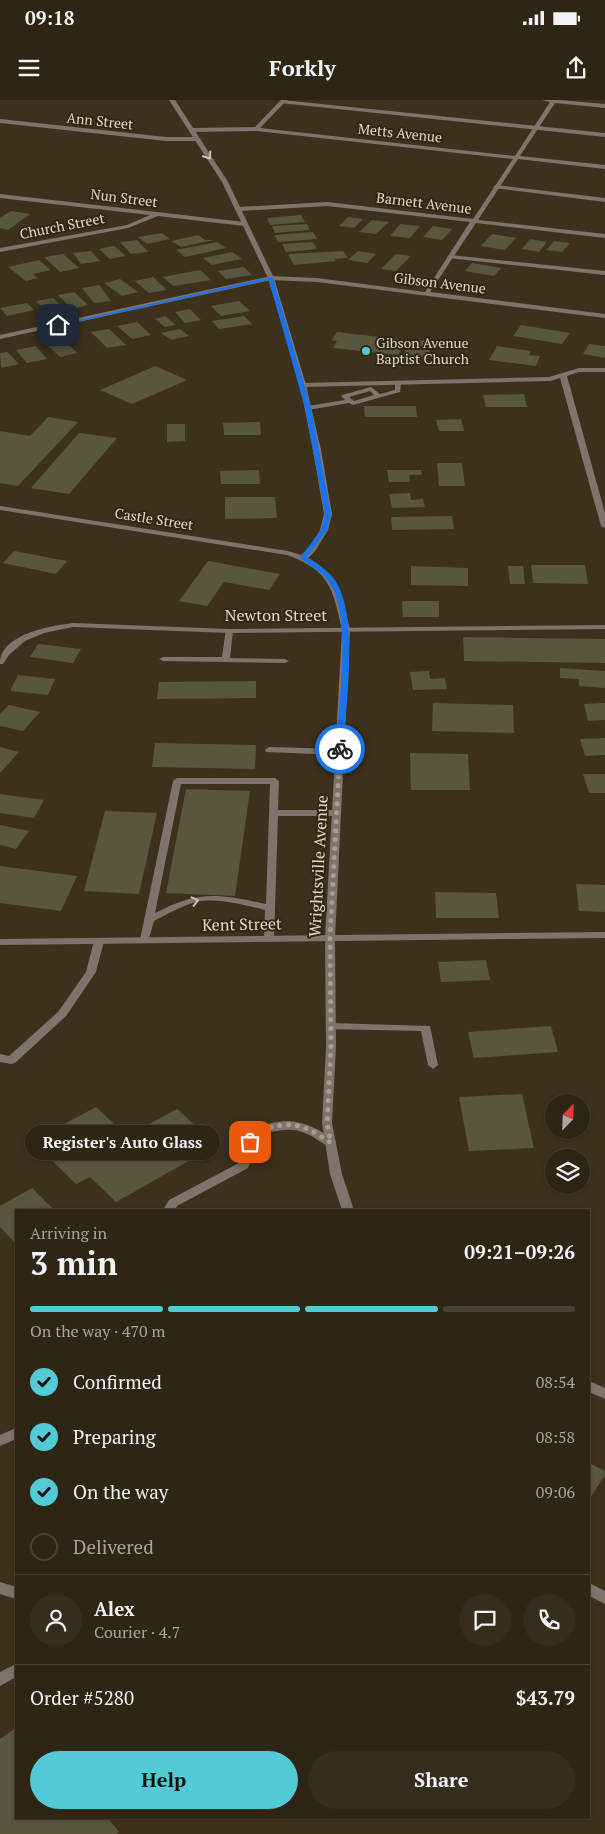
<!DOCTYPE html>
<meta charset="utf-8">
<style>
:root{--surface:#2e2515;--page:#362d1e;--text:#f1f3f6;--muted:#a7a5a0;--line:#494234;--accent:#52cbd6}
body{margin:0;font-family:"PT Serif",serif;background:var(--page);color:var(--text);height:100vh;display:flex;flex-direction:column;font-size:19px;white-space:nowrap}
*{box-sizing:border-box;margin:0}
p{font-size:16px;color:var(--muted)}
.icon{flex:none;width:28px;height:28px;fill:none;stroke:currentColor;stroke-width:2;stroke-linecap:round;stroke-linejoin:round}
.map{position:relative;flex:1;overflow:hidden}
.drawer{position:absolute;left:15px;top:1109px;width:575px;height:610px;display:flex;flex-direction:column;background:var(--surface);border-radius:0px;box-shadow:0 1px 4px #0004,0 0 0 1px var(--line)}
.drawer>*{flex:none}
.needle{width:32px;rotate:23deg}
.fabs{position:absolute;left:545px;top:994px;display:grid;gap:10px}
.fabs a{display:grid;place-items:center;width:45px;height:45px;border-radius:50%;background:var(--surface);box-shadow:0 1px 4px #0004,0 0 0 1px var(--line);font-size:25px}
.pin{position:absolute;display:grid;place-items:center;width:42px;height:42px;color:#fff;margin:-21px;border-radius:10px;box-shadow:0 2px 8px #0006}
.courier{position:absolute;display:grid;place-items:center;width:50px;height:50px;margin:-25px;border:4px solid #1a73e8;border-radius:50%;background:#fff;color:#222;box-shadow:0 1px 6px #0007}
.bubble{position:absolute;height:35px;border-radius:18px;background:var(--surface);box-shadow:0 1px 4px #0004,0 0 0 1px var(--line);font-size:16px;font-weight:600;line-height:35px;text-align:center}
.summary em{font-style:normal;font-weight:600}
.summary div{display:flex;flex-direction:column-reverse}
.summary{display:flex;align-items:center;justify-content:space-between;height:85px;padding:0 15px}
h1{font-size:32px;font-weight:600;line-height:38px}
.bar{display:grid;grid-template-columns:repeat(4,1fr);gap:8px 5px;align-content:center;height:60px;padding:0 15px}
.bar i{height:6px;border-radius:4px;background:var(--line)}
.bar .on{background:var(--accent)}
.bar p{grid-column:span 4}
.line{display:flex;align-items:center;gap:12px;padding:0 15px;border-top:1px solid var(--line)}
.line div{flex:1}
.round{display:grid;place-items:center;flex:none;width:52px;height:52px;border-radius:26px;background:var(--page)}
ol{padding:0 15px;list-style:none}
li{display:flex;align-items:center;gap:15px;height:55px}
li p{margin-inline-start:auto}
li .icon{padding:5px;border-radius:50%;background:var(--accent);color:#111;stroke-width:4}
li:last-child{color:var(--muted)}
li i{width:28px;height:28px;border:2px solid var(--line);border-radius:50%}
.action{display:flex;gap:10px;margin-top:auto;padding:10px 15px}
.action a{flex:1;height:58px;border-radius:30px;background:var(--accent);color:#111;font-size:20px;font-weight:600;line-height:58px;text-align:center}
.action a+a{background:var(--page);color:var(--text)}
.status{display:flex;justify-content:space-between;align-items:center;height:35px;padding:0 25px;background:var(--surface);direction:ltr}
.status svg{height:14px;fill:currentColor}
header{display:flex;justify-content:space-between;align-items:center;height:65px;padding:0 15px;background:var(--surface);font-size:22px;font-weight:600}
.map>svg:first-child{display:block}
.building{fill:#58563e}
.lines{fill:none;stroke-linecap:round;stroke-linejoin:round}
.service{fill:#7e736d;fill-rule:evenodd}
.minor{fill:#7e736d;fill-rule:evenodd}
.tertiary{fill:#7e736d;fill-rule:evenodd}
.oneway{stroke:#ccc4b9}
.route{fill:#1a73e8}
.done{stroke:#a79e8e;stroke-width:5;stroke-dasharray:0 9}
.poi-dot{fill:#52cbd6;stroke:#332713;stroke-width:2}
.labels{text-anchor:middle;stroke-width:4;stroke-linejoin:round;paint-order:stroke}
.far-street-label{font-size:14px;fill:#e0d8cc;stroke:#332713}
.far-poi-label{font-size:14px;fill:#e0d8cc;stroke:#332713;text-anchor:start}
.street-label{font-size:16px;fill:#e0d8cc;stroke:#332713}
</style>
<div class="status"><b>09:18</b><svg viewBox="0 0 49 12"><path d="M0 12V9h3v3zM5 12V6h3v6zM10 12V3h3v9zM15 12V0h3v12zM26 1h20v11H26zM47 4h2v5h-2z"/></svg></div>
<header><svg class="icon" aria-label="menu" viewBox="0 0 24 24"><path d="M4 6h16M4 12h16M4 18h16"/></svg>Forkly<svg class="icon" aria-label="share" viewBox="0 0 24 24"><path d="M12 15V3M7 8l5-5 5 5M5 13v7h14v-7"/></svg></header>
<div class="map">
<svg width="605" height="1734" viewBox="0 0 605 1734">
<rect width="100%" height="100%" fill="#3d311c"/>
<g class="building">
<path d="M11,111l19,3 -22,16 -8,-2v-10z"/>
<path d="M301,115l4,7 -35,3 -3,-7z"/>
<path d="M348,117l15,2 -9,9 -15,-2z"/>
<path d="M372,120l17,2 -13,12 -17,-2z"/>
<path d="M307,124l3,6 -35,3 -3,-7z"/>
<path d="M400,124l20,2 -10,12 -20,-2z"/>
<path d="M433,126l19,3 -10,11 -19,-3z"/>
<path d="M313,132l4,7 -39,3 -3,-7z"/>
<path d="M162,133l8,6 -23,5 -9,-7z"/>
<path d="M492,134l24,4 -11,12 -24,-4z"/>
<path d="M198,135l7,5h9l-33,7 -9,-6z"/>
<path d="M530,139l17,3 -8,10 -17,-3z"/>
<path d="M137,140l11,12 -17,2 -11,-12z"/>
<path d="M554,141l16,2 -8,9 -16,-2z"/>
<path d="M217,142l9,6 -41,9 -9,-7z"/>
<path d="M313,142l4,7 -31,3 -4,-8z"/>
<path d="M114,146l12,10 -16,3 -11,-10z"/>
<path d="M91,151l9,10 -19,3 -8,-11z"/>
<path d="M343,151l5,7 -14,1 2,2 -42,4 -6,-11z"/>
<path d="M358,151l18,3 -9,9 -19,-3z"/>
<path d="M232,152l10,7 -30,6 -9,-7z"/>
<path d="M63,154l16,14 -19,4 -16,-15z"/>
<path d="M396,154l15,2 -15,15 -15,-2z"/>
<path d="M39,160l12,10 -18,4 5,4 -12,3 -18,-14z"/>
<path d="M472,163l29,5 -7,8 -29,-5z"/>
<path d="M244,167l8,8 -26,4 -8,-8z"/>
<path d="M200,170l11,10 -38,6 -10,-9z"/>
<path d="M153,177l14,13 -18,3 -14,-12z"/>
<path d="M120,179l18,13 -16,4 -18,-13z"/>
<path d="M99,185l12,16 -17,2 -12,-15z"/>
<path d="M74,192l14,13 -16,4 -14,-14z"/>
<path d="M53,198l13,12 -17,3 -13,-12z"/>
<path d="M239,201l11,10 -29,5 -10,-10z"/>
<path d="M27,203l7,7 -27,6 -7,-8z"/>
<path d="M190,209l11,11 -16,3 -10,-11z"/>
<path d="M165,216l11,9 -11,2 -10,-8z"/>
<path d="M244,216l8,8 -33,5 -7,-8z"/>
<path d="M137,222l14,13 -19,4 -15,-13z"/>
<path d="M521,225l49,8 -8,11 -49,-8z"/>
<path d="M109,229l17,16 -19,3 -16,-16z"/>
<path d="M180,229l9,7 -18,4 -10,-7z"/>
<path d="M337,232l69,8 -8,15 -65,-7 4,-7 -5,-1z"/>
<path d="M63,239l14,14 -17,4 -15,-14z"/>
<path d="M412,239l22,3 -8,16 -23,-3z"/>
<path d="M589,244l16,2v12l-22,-4z"/>
<path d="M36,246l11,13 -20,4 -11,-13z"/>
<path d="M497,246l34,5 -2,4 11,1 -4,10 -47,-6z"/>
<path d="M7,252l12,12 -18,4 -1,-15z"/>
<path d="M155,266l32,14 -55,24 -32,-14z"/>
<path d="M524,294l3,13h-41l-3,-12z"/>
<path d="M364,306h52l1,11h-52z"/>
<path d="M48,317l30,5 -60,64 -18,-3v-52l30,5z"/>
<path d="M461,319l3,12h-25l-3,-11z"/>
<path d="M260,322l1,13h-37l-1,-12z"/>
<path d="M167,324h18v17l-18,1z"/>
<path d="M79,333l38,5 -48,56 -38,-6z"/>
<path d="M437,363h25l3,23h-26z"/>
<path d="M259,370l1,14h-39l-1,-13z"/>
<path d="M387,370h34l1,5h-13l1,7h-21z"/>
<path d="M410,393l1,7 12,-1 2,8 -33,1 -3,-14z"/>
<path d="M225,397h50l2,21 -52,1z"/>
<path d="M452,416l2,13 -62,1 -1,-13z"/>
<path d="M14,451l53,10 -11,13 -53,-11z"/>
<path d="M208,461l72,13 -11,16 -45,-8 -17,24 -28,-5z"/>
<path d="M531,465h54l3,19 -55,-1z"/>
<path d="M411,466l57,2v18l-57,-1z"/>
<path d="M508,466h15l2,18h-15z"/>
<path d="M402,501h37v16h-36z"/>
<path d="M463,537l142,2v24l-141,-2z"/>
<path d="M38,544l43,5 -8,14 -43,-6z"/>
<path d="M560,568l45,3v17l-26,-2v-7l-19,-1z"/>
<path d="M429,571l1,8 15,-1 2,11 -34,1 -3,-18z"/>
<path d="M18,575l37,4 -7,16 -38,-4z"/>
<path d="M256,581v17l-99,1 2,-17z"/>
<path d="M433,603l80,2 1,28 -82,-2z"/>
<path d="M605,603v17l-17,1 -4,-17z"/>
<path d="M9,605l31,7 -17,19 -23,-5v-12z"/>
<path d="M605,638v17l-20,1 -5,-17z"/>
<path d="M155,643l101,2 -1,24 -103,-2z"/>
<path d="M0,647l19,5 -19,21z"/>
<path d="M410,653l58,1 2,36h-59z"/>
<path d="M583,674h22v19h-16z"/>
<path d="M186,689l64,2 -15,105 -69,-3z"/>
<path d="M0,694l44,6 -10,18 -34,-5z"/>
<path d="M105,711l52,2 -18,81 -55,-3z"/>
<path d="M0,725l29,6 -13,18 -16,-4z"/>
<path d="M0,766l77,10 -16,35 -61,-8z"/>
<path d="M576,784l29,1v27l-26,-1z"/>
<path d="M435,792l61,1 3,25h-63z"/>
<path d="M486,860l4,20 -49,2 -3,-20z"/>
<path d="M551,926l7,26 -84,6 -6,-26z"/>
<path d="M522,994l12,54 -65,3 -10,-54z"/>
<path d="M96,1007l31,29 50,-27 40,36 -101,57 -26,-25 -14,7 -44,-43z"/>
<path d="M32,1088l22,22h-38v34l-16,-17v-21z"/>
<path d="M589,1363l16,8v4l-16,25z"/>
<path d="M16,1628v90h92l11,14 -3,2h-116v-95z"/>
</g>
<g class="lines">
<g class="service">
<path d="M282,0l323,33v4l-325,-34z"/>
<path d="M496,85l109,13v4l-111,-14 -1,-1z"/>
<path d="M450,155l155,16v4l-157,-17 -1,-1z"/>
<path d="M398,281l3,2 -1,9 -47,13 -4,-2 -41,7 -3,-2 3,-2 37,-6 -4,-4 1,-1 29,-8 9,7 15,-4v-7zM370,291l4,4 -20,6 -5,-4z"/>
<path d="M226,529h3l4,2 -3,27 55,1 4,2 -4,2 -122,-2 -4,-2 4,-2h59z"/>
<path d="M269,647l71,2 4,3 -4,3 -74,-3 -1,-2z"/>
<path d="M177,678h98l4,3 -1,29h58l5,3 -5,3h-58l-4,123 -2,2 -3,1 -5,-3 1,-29c-22,-5 -46,-13 -69,-8 -15,4 -29,12 -42,19l-6,21 -3,1 -5,-3 33,-159zM181,684h89l-4,120c-48,-10 -66,-14 -111,9z"/>
<path d="M99,838l5,3 -8,31 -30,44 -51,47 -4,1 -11,-2v-8l9,2 49,-44 28,-40 8,-31z"/>
<path d="M331,923l99,3 8,39 -5,4 -5,-4 -7,-34 -94,-2 -1,-2z"/>
<path d="M288,1021c18,1 32,9 47,19l1,3 -1,3h-8c-20,-14 -31,-20 -55,-14 -5,1 -11,2 -14,6 -7,8 -5,21 -10,30l-71,38 -2,4h-12l6,-10 70,-37c8,-34 14,-39 49,-42z"/>
<path d="M0,1482l16,5v12l-16,-5z"/>
<path d="M589,1483l16,8v13l-16,-8z"/>
<path d="M16,1564v13l-16,9v-14z"/>
</g>
<g class="minor">
<path d="M281,0h6l-27,28 255,28 35,-54 -8,-2h18l45,4v4l-50,-5 -35,53 85,9v4l-87,-10 -40,61 127,14v4l-129,-15 -46,69 175,22v4l-288,-36 -46,-2 -271,59v-4l271,-59 46,2 108,14 45,-70 -143,-16 -88,5 -3,-2 3,-2 88,-5 146,17 40,-60 -257,-28 -64,1 -3,-2 3,-2 63,-1z"/>
<path d="M0,19l166,18h32l3,2 -3,2h-32l-166,-18z"/>
<path d="M0,94l244,28 3,2 -3,2 -86,-10 -30,12 -128,24v-4l127,-23 23,-10 -150,-17z"/>
<path d="M579,268h26v4h-26l-12,4 38,137v15l-4,-2 -41,-148 -10,3 -247,6 -3,-2 3,-2 246,-6z"/>
<path d="M73,523l156,6 376,-4v4l-376,4 -156,-6 -29,6 -19,8 -16,14 -6,9h-3c0,-30 50,-38 73,-41z"/>
<path d="M605,832v6l-605,7v-6z"/>
</g>
<g class="tertiary">
<path d="M169,0h6l53,82 46,96 32,107 15,65 11,64 -4,16 -13,21 -7,7c30,16 35,40 42,72l-15,308 1,109 -4,76 10,51 12,36h-12l-12,-36 -8,-51 4,-76 -1,-109 17,-308c-9,-42 -13,-60 -55,-75l-287,-45v-4l288,45 13,4 8,-7 11,-18 4,-16 -11,-64 -13,-65 -32,-107 -46,-96z"/>
<path d="M589,1281l16,7v11l-16,-7z"/>
<path d="M16,1328v11l-16,7v-11z"/>
</g>
</g>
<defs><path id="oneway-chevron" d="M-2-3.5L2.5 0L-2 3.5" fill="none" stroke-width="1.6" stroke-linecap="round" stroke-linejoin="round" transform="scale(1.25)"/></defs>
<g class="oneway">
<use href="#oneway-chevron" transform="translate(208 56) rotate(57)"/>
<use href="#oneway-chevron" transform="translate(195 801) rotate(-14)"/>
</g>
<path class="route" d="M271,177l2,1 38,130 20,106 -4,16 -20,27c12,8 24,15 31,28 20,40 8,119 5,164l-3,2 -4,-2c2,-42 16,-128 -5,-164 -8,-14 -20,-18 -31,-27l21,-28 4,-16 -20,-106 -36,-128 -211,46 -2,-1z"/>
<g class="lines">
<path class="done" d="M250,1042l5,-9c34,-14 47,-10 76,10l-4,-19 4,-77 -1,-109 10,-189"/>
</g>
<circle class="poi-dot" cx="366" cy="251" r="5"/>
<g class="labels">
<g class="far-street-label">
<text transform="translate(100 21) rotate(6)" y="5">Ann Street</text>
<text transform="translate(400 33) rotate(6)" y="5">Metts Avenue</text>
<text transform="translate(124 98) rotate(7)" y="5">Nun Street</text>
<text transform="translate(424 103) rotate(7)" y="5">Barnett Avenue</text>
<text transform="translate(62 126) rotate(-11)" y="5">Church Street</text>
<text transform="translate(440 183) rotate(7)" y="5">Gibson Avenue</text>
<text transform="translate(154 419) rotate(9)" y="5">Castle Street</text>
</g>
<g class="far-poi-label">
<text x="376" y="248">Gibson Avenue<tspan x="376" dy="16">Baptist Church</tspan></text>
</g>
<g class="street-label">
<text x="276" y="521">Newton Street</text>
<text transform="translate(318 766) rotate(-87)" y="6">Wrightsville Avenue</text>
<text transform="translate(242 824) rotate(-1)" y="6">Kent Street</text>
</g>
</g>
</svg>
<div class="fabs">
<a><svg class="needle" viewBox="-14 -14 28 28"><path d="M0-13l5 13h-10z" fill="#e53935"/><path d="M0 13l5-13h-10z" fill="#a7a5a0"/></svg></a>
<a><svg class="icon" aria-label="layers" viewBox="0 0 24 24"><path d="M12 4l9 5-9 5-9-5zM3 14l9 5 9-5"/></svg></a>
</div>
<div class="pin" style="left:250px;top:1042px;background:#ea580c"><svg class="icon" aria-label="bag" viewBox="0 0 24 24"><path d="M5 8h14l-1 12H6zM9 8a3 3 0 0 1 6 0"/></svg></div>
<div class="pin" style="left:58px;top:225px;background:#1f2937"><svg class="icon" aria-label="home" viewBox="0 0 24 24"><path d="M3 11l9-7 9 7M6 9v11h12V9"/></svg></div>
<div class="courier" style="left:340px;top:649px"><svg class="icon" aria-label="bike" viewBox="0 0 24 24"><circle cx="6" cy="16" r="4"/><circle cx="18" cy="16" r="4"/><path d="M6 16l4-8h5l3 8M10 8l3 8H6M13 5h3"/></svg></div>
<div class="bubble" style="left:25px;top:1025px;width:195px">Register's Auto Glass</div>
<section class="drawer">
<div class="summary"><div><h1>3 min</h1><p>Arriving in</p></div><em>09:21–09:26</em></div>
<div class="bar"><i class="on"></i><i class="on"></i><i class="on"></i><i></i><p>On the way · 470 m</p></div>
<ol>
<li><svg class="icon" aria-label="check" viewBox="0 0 24 24"><path d="M5 12l5 5 9-10"/></svg>Confirmed<p>08:54</p></li>
<li><svg class="icon" aria-label="check" viewBox="0 0 24 24"><path d="M5 12l5 5 9-10"/></svg>Preparing<p>08:58</p></li>
<li><svg class="icon" aria-label="check" viewBox="0 0 24 24"><path d="M5 12l5 5 9-10"/></svg>On the way<p>09:06</p></li>
<li><i></i>Delivered</li>
</ol>
<div class="line" style="height:90px"><a class="round"><svg class="icon" aria-label="person" viewBox="0 0 24 24"><circle cx="12" cy="8" r="4"/><path d="M4 21q1-7 8-7t8 7"/></svg></a><div><b>Alex</b><p>Courier · 4.7</p></div><a class="round"><svg class="icon" aria-label="chat" viewBox="0 0 24 24"><path d="M4 5h16v11H9l-5 4z"/></svg></a><a class="round"><svg class="icon" aria-label="phone" viewBox="0 0 24 24"><path d="M5 4h4l2 5-3 2q2 4 5 5l2-3 5 2v4C11 20 4 13 5 4z"/></svg></a></div>
<div class="line" style="height:65px"><div>Order #5280</div><b>$43.79</b></div>
<div class="action"><a>Help</a><a>Share</a></div>
</section>
</div>
